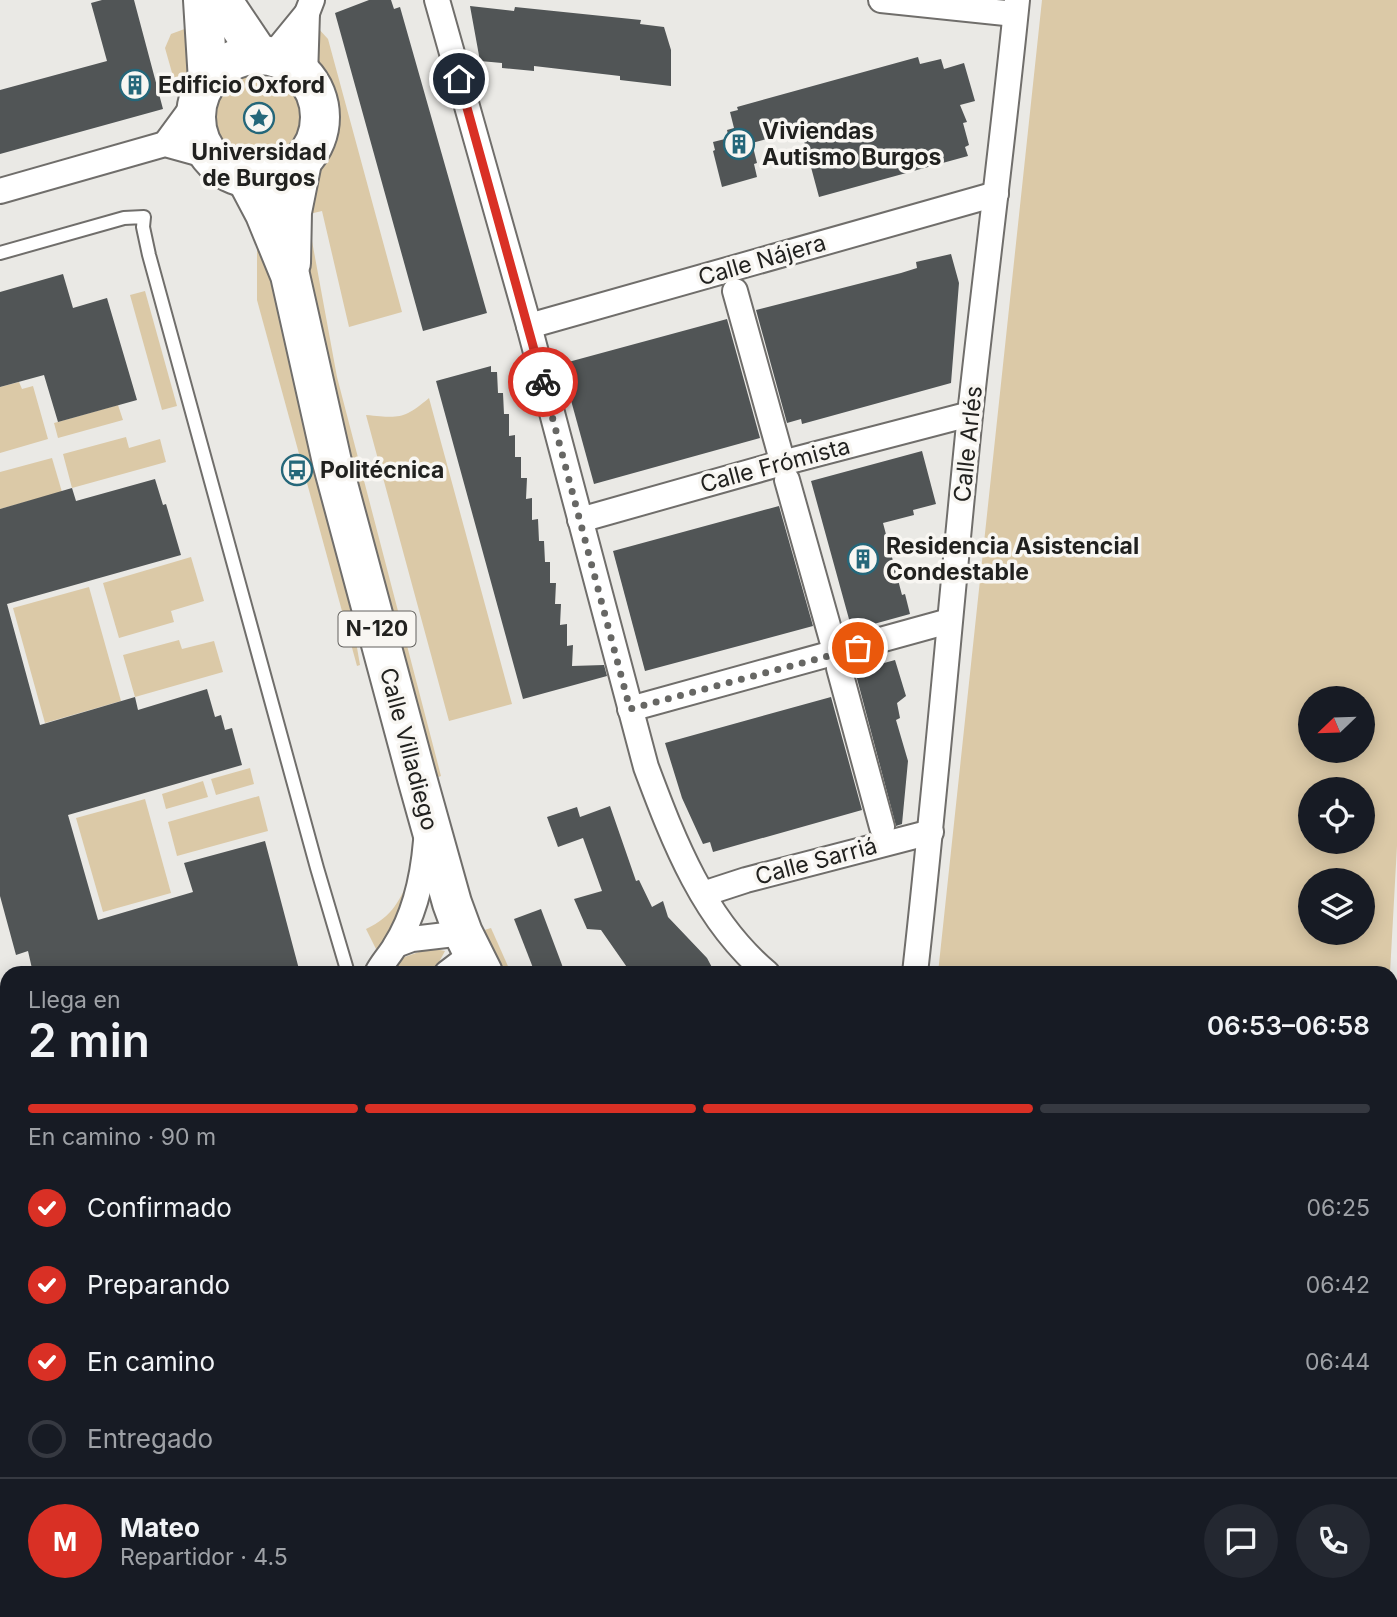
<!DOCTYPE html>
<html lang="es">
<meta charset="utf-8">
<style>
:root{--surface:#171b24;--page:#242831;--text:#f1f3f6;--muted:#9ea1a6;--line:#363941;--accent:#d93025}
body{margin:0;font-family:Inter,sans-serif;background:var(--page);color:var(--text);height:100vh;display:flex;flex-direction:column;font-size:26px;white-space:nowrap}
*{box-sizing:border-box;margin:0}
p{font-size:23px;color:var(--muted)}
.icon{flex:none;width:38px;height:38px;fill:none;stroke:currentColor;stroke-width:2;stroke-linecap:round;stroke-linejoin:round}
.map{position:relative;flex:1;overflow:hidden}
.drawer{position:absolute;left:0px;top:966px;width:1398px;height:651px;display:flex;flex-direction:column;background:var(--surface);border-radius:21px 21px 0 0;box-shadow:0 4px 18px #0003}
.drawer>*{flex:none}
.needle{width:46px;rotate:247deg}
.fabs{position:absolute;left:1298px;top:686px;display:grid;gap:14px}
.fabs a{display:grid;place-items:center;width:77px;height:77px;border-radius:50%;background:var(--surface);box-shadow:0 4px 18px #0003;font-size:35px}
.pin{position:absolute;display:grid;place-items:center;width:60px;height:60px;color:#fff;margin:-30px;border:4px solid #fff;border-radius:50%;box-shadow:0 2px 7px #0007}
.courier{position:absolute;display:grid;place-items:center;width:70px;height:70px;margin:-35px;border:5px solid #d93025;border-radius:50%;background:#fff;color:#222;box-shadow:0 2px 9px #0007}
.overview em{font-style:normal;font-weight:600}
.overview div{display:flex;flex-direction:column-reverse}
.overview{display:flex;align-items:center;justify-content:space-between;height:119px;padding:0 28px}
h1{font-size:46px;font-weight:600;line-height:52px}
.bar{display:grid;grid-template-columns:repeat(4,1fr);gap:10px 7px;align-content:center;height:84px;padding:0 28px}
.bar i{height:9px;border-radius:5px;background:var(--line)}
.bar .selected{background:var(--accent)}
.bar p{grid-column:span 4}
.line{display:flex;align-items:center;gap:18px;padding:0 28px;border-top:2px solid var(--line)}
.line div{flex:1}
.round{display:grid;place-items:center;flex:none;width:74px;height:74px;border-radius:37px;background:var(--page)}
ol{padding:0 28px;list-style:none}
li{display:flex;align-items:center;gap:21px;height:77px}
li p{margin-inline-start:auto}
li .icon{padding:7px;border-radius:50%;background:var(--accent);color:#fff;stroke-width:4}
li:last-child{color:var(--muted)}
li i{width:38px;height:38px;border:4px solid var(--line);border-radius:50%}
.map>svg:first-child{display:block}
.green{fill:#dbc9a7;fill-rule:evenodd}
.building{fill:#515556}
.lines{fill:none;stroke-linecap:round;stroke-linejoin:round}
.lane-casing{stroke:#706e6b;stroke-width:16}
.street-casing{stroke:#706e6b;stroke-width:28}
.secondary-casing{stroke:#706e6b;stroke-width:38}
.highway-casing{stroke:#706e6b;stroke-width:42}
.lane{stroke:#fff;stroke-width:12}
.street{stroke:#fff;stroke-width:24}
.secondary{stroke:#fff;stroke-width:35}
.highway{stroke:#fff;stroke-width:38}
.done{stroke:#676764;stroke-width:7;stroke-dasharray:0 12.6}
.route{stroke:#d93025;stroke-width:9}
.labels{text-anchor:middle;stroke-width:7;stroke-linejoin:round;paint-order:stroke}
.shield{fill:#f8f6f2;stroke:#62615e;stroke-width:2}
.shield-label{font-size:21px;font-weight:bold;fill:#21211f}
.poi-label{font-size:23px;font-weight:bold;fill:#21211f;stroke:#f8f6f2;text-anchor:start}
.street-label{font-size:23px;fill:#21211f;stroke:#f8f6f2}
</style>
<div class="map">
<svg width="1397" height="1617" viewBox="0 0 1397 1617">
<rect width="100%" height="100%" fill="#eae9e5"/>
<g class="green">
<path d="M1042,0h355v846l-7,127h-452zM1311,698h52v53h-52zM1311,789h52v53h-52zM1311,880h52v53h-52z"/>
<path d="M198,24v57l-16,27 -17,-60 6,-14z"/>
<path d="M317,27l11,12 74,273 -53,15 -27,-116 -17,4 9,-48 14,-26 4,-22 -1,-20 -15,-35z"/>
<circle cx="259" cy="116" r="43"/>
<path d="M310,230l27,147 104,399 -8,3 -102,-389 -20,-97 -8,-61z"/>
<path d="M264,242l81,336 15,87 -3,1 -100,-366v-56z"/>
<path d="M145,291l32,115 -15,4 -32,-115z"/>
<path d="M19,382l3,7 11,-3 15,53 -48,14v-66z"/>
<path d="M429,398l83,306 -63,17 -83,-306c33,3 37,5 63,-17z"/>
<path d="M118,405l5,15 -65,18 -4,-15z"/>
<path d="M126,437l3,11 31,-9 6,23 -94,26 -9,-34z"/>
<path d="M52,458l10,34 -62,17v-37z"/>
<path d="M191,557l13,44 -33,10 3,11 -55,16 -16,-55z"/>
<path d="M89,587l32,114 -76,22 -32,-115z"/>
<path d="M179,640l3,9 32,-8 9,31 -88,25 -12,-42z"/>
<path d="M250,768l4,16 -38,11 -5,-16z"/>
<path d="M203,781l5,16 -42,12 -4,-15z"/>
<path d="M259,796l9,35 -91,25 -9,-34z"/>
<path d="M145,799l26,94 -68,19 -27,-94z"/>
<path d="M412,874c-7,19 -17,66 -36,75l-10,-20c28,-13 33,-29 46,-55z"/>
<path d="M491,928l20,45h-10l-20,-42z"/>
<path d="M430,948l15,3 -7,13 -9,9h-38l11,-15z"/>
<path d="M0,1120l7,26v412l-7,-12z"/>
<path d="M1025,1610h152l7,7h-156z"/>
</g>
<g class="building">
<path d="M102,0h32l29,109 -163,45v-64l107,-29 -16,-58z"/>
<path d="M369,0h22l3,9 6,-2 87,306 -64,18 -88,-318z"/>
<path d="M470,6l44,5 1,-4 126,13 -1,4 24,3 7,23v36l-51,-6v-4l-86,-10v5l-32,-3v-5l-22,-2z"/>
<path d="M918,57l2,7 21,-5 3,10 20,-6 11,38 -15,4 7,17 -4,1 6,22 -4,2 3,9 -149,41 -18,-67 -49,13 5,20 -3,1 3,13 -35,10 -9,-36 2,-1 -2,-8 16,-4 -2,-8 7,-2 -4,-16 8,-2 -1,-3z"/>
<path d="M951,254l8,29 -8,100 -149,41 -1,-5 -14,4 -31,-113 145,-37 16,-5 -1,-6z"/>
<path d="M63,274l10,34 34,-10 30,102 -79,22 -14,-47 -44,12v-95z"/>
<path d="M727,319l33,119 -166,46 -33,-120z"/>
<path d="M491,366v6h6l1,21h5l1,21h5v22l6,-1v22h6v21h6l-1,21 6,-1v22l6,-1 1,22h5l1,21h5v21h6l-1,21h6l-1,21 7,-1v22l6,-1 -1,21 32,-1 3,11 -84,23 -87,-318z"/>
<path d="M922,451l14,53 -23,6 1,5 -31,8 19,72 3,-1 5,20 -58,16 -41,-149z"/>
<path d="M155,479l8,26 3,-1 15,51 -174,49 33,121 95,-28 3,13 69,-21 8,28 6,-2 4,15 7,-2 10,37 -174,50 30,105 95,-28 -9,-29 81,-22 35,132h-267l-5,-22 -12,4 -16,-59v-387l72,-21 4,13z"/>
<path d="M779,506l34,120 -168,45 -32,-120z"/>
<path d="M895,660l11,36 -9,7 3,15 -4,2 12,41 -6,63 -6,2 -41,-155z"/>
<path d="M831,697l31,113 -149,42 -3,-10 -7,2 -21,-46 -17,-55z"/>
<path d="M610,806l26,75 3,-1 13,27 11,-6 5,16 39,41 8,15h-84l-30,-43 -14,-1 -13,-30 28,-8 -19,-53 -25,9 -11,-30 30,-10 3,10z"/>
<path d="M541,909l24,64h-30l-21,-54z"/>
</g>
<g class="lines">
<g class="lane-casing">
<g id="lane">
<path d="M0,253l124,-35 20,-1 -1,10 6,28 168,613 31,105"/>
<path d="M0,1004l7,26"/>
</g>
</g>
<g class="street-casing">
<g id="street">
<path d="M437,0l92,326 117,441c28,75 58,153 121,206"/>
<path d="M881,0l134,14"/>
<path d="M271,57l36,-44 5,-13"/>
<path d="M305,77l2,-64"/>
<path d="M165,144l36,-49"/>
<path d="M0,191l165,-47 47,13"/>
<path d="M735,291l45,162"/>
<path d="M529,326l467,-132"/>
<path d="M787,480l45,160"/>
<path d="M580,520l202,-57 188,-49"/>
<path d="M839,668l43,159"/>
<path d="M630,709l319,-88"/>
<path d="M703,894l43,-14 185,-48"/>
<path d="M396,945l16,-6 51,-6"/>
<path d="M377,973c5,-10 13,-18 18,-27 20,-31 28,-69 31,-105"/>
<path d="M447,973l25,-19"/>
<path d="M915,973c21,-186 36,-372 55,-558 15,-138 33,-276 47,-415"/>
<path d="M540,1610c12,7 24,7 34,0"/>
<path d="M669,1610l3,7"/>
<path d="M804,1610l2,7"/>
<path d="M910,1610l3,7"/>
<path d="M1007,1610l3,7"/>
<path d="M444,1613l11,-3"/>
<path d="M83,1617l2,-7"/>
</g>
</g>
<g class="secondary-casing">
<g id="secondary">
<path d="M1391,1328l6,-90"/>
<path d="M1369,1617l1,-7"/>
</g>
</g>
<g class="highway-casing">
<g id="highway">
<path d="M203,0l5,81"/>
<path d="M222,0l37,55"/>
<circle cx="258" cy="117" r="62"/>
<path d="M246,178l19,36 25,61 42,187 85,316 35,125 11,30 20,40"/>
<path d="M291,263l1,-51 10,-50"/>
<path d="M1234,1610l7,7"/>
</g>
</g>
<use href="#lane" class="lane"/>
<use href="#street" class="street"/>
<use href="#secondary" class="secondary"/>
<use href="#highway" class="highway"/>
</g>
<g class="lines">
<path class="done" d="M543,382l87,327 228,-61"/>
<path class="route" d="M459,79l84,303"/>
</g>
<defs>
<g id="building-ring" transform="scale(1.575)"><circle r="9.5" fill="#f8f6f2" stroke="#25677a" stroke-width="1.5"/><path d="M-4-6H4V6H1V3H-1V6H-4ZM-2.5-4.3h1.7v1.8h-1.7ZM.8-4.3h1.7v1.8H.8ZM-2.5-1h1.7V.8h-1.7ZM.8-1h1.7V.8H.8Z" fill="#25677a"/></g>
<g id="sight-ring" transform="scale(1.575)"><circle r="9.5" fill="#f8f6f2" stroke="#25677a" stroke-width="1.5"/><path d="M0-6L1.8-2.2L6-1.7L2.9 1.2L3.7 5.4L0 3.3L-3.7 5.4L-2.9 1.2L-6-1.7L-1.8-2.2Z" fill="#25677a"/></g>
<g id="bus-ring" transform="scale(1.575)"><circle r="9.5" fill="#f8f6f2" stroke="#25677a" stroke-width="1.5"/><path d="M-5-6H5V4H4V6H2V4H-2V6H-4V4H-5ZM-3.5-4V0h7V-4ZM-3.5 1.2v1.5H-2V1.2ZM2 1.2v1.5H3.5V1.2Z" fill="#25677a"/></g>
</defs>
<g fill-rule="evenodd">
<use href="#building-ring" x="135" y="85"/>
<use href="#sight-ring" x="259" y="118"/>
<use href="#building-ring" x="739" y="144"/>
<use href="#bus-ring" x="297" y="470"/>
<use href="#building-ring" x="863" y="559"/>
</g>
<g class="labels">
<rect class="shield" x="338.5" y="611.5" width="77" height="35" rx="5"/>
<g class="shield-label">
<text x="377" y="636">N-120</text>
</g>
<g class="poi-label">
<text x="158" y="93">Edificio Oxford</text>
<text x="762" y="139">Viviendas<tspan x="762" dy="26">Autismo Burgos</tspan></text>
<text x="259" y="160" text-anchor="middle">Universidad<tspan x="259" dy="26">de Burgos</tspan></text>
<text x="320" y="478">Politécnica</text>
<text x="886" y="554">Residencia Asistencial<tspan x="886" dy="26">Condestable</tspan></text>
</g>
<g class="street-label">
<text transform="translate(762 260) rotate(-16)" y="8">Calle Nájera</text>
<text transform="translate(968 444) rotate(-84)" y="8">Calle Arlés</text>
<text transform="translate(775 465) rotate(-15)" y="8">Calle Frómista</text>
<text transform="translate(409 749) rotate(75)" y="8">Calle Villadiego</text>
<text transform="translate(816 861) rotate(-15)" y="8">Calle Sarriá</text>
</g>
</g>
</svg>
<div class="fabs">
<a><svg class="needle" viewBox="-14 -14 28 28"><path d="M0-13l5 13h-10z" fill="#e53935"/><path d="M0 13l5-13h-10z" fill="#9ea1a6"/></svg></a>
<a><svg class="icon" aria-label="locate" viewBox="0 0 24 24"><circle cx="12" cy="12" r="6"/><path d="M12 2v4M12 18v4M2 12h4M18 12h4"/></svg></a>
<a><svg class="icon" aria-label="layers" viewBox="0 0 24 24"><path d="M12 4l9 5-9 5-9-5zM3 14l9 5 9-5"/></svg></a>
</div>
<div class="pin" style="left:858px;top:648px;background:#ea580c"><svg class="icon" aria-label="bag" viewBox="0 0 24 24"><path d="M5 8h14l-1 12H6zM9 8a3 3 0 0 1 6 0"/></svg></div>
<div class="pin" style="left:459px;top:79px;background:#1f2937"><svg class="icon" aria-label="home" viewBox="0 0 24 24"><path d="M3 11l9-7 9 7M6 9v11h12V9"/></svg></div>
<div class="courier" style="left:543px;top:382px"><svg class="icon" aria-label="bike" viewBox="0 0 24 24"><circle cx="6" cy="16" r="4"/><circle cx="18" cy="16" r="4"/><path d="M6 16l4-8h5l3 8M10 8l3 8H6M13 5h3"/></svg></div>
<section class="drawer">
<div class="overview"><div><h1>2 min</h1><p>Llega en</p></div><em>06:53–06:58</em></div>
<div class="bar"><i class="selected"></i><i class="selected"></i><i class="selected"></i><i></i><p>En camino · 90 m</p></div>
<ol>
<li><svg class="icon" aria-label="check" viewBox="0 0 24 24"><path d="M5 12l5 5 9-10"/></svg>Confirmado<p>06:25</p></li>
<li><svg class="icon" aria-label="check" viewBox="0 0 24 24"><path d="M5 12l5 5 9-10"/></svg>Preparando<p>06:42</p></li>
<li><svg class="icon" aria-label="check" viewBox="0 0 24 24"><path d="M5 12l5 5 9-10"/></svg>En camino<p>06:44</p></li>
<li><i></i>Entregado</li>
</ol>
<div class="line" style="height:126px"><b class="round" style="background:var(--accent);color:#fff">M</b><div><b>Mateo</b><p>Repartidor · 4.5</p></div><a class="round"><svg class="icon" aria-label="chat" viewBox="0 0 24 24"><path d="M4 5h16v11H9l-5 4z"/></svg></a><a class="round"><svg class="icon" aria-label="phone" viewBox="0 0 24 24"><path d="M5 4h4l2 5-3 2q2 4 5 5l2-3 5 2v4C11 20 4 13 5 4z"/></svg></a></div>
</section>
</div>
